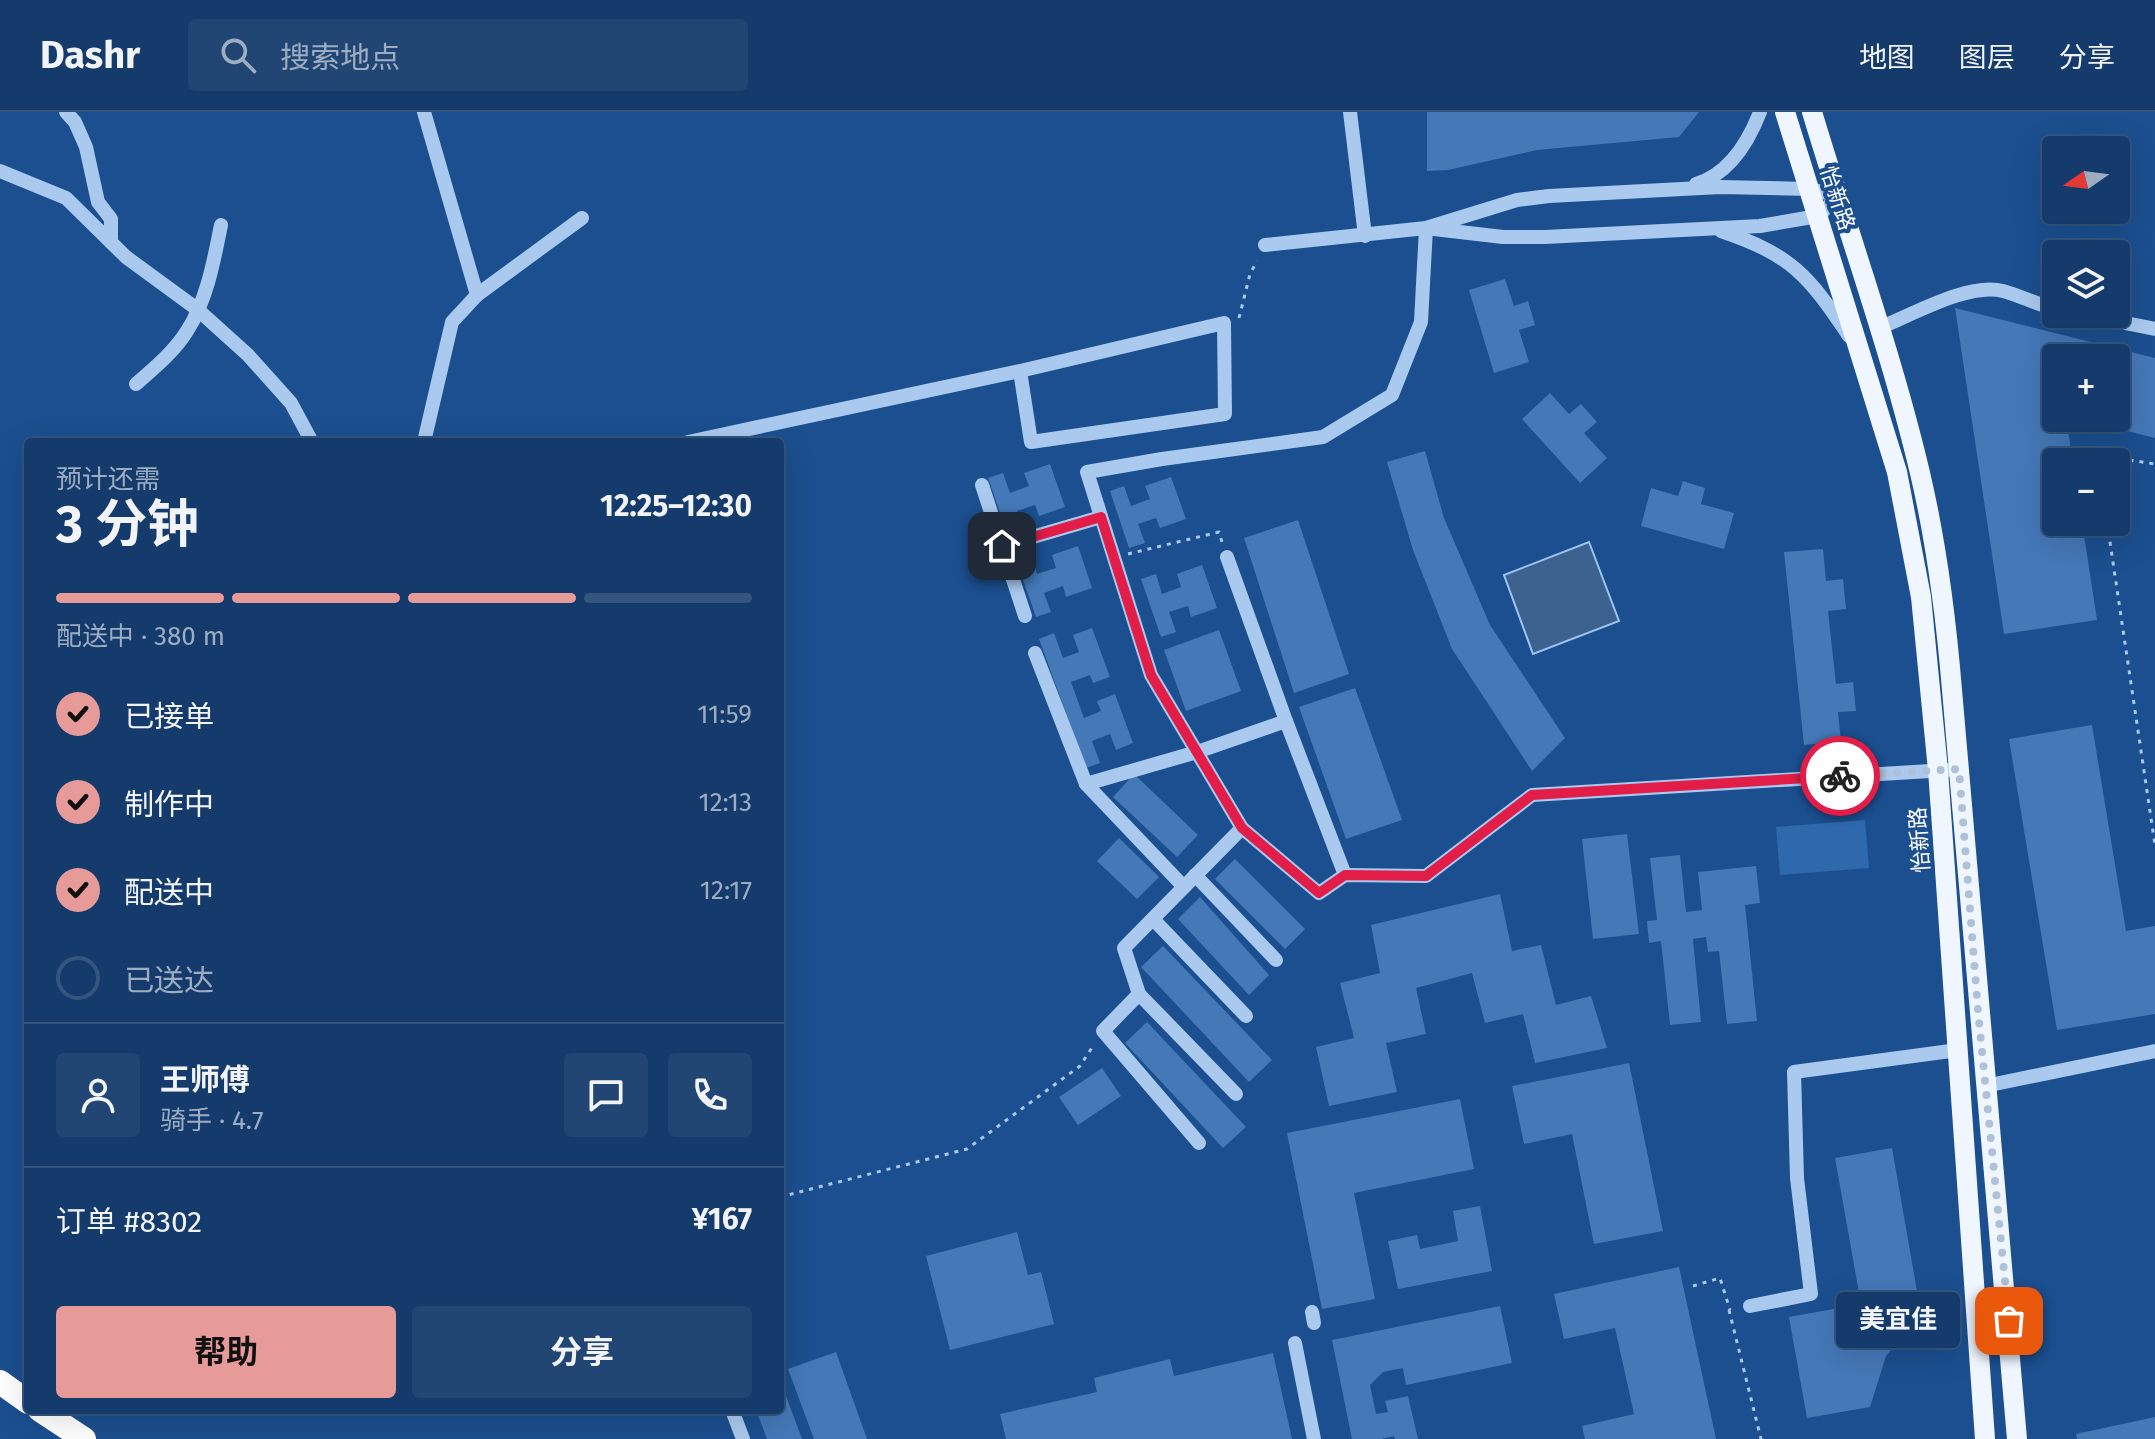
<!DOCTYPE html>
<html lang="zh">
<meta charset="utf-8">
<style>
:root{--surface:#143b6b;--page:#214673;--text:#f1f3f6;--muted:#9dadc1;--line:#33557e;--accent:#e69b98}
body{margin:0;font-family:"Fira Sans","Noto Sans SC",sans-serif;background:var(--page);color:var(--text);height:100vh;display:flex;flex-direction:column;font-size:30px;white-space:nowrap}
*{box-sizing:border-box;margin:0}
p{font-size:26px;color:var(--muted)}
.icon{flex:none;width:44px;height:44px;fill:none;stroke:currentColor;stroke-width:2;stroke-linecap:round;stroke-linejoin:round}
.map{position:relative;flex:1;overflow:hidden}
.sheet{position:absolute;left:24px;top:326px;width:760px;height:976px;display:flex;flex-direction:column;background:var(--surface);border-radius:8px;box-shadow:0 8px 32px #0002,0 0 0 2px var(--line)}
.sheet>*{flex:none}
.needle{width:52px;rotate:256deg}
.controls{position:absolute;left:2042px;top:24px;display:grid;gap:16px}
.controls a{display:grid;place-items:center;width:88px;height:88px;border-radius:8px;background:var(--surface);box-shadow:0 8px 32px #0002,0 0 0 2px var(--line);font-size:40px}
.pin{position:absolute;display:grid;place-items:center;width:68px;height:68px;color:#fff;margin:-34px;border-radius:16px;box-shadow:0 4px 12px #0006}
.courier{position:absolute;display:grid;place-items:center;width:80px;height:80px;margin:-40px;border:6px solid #e11d48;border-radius:50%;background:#fff;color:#222;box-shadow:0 2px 10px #0007}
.bubble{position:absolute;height:56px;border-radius:8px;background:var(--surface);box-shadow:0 8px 32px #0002,0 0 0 2px var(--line);font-size:26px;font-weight:700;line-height:56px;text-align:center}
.headline em{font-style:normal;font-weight:700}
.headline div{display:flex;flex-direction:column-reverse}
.headline{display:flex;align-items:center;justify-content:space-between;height:136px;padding:0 32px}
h1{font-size:52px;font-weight:700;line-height:60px}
.bar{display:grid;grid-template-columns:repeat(4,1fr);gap:12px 8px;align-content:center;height:96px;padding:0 32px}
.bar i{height:10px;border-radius:6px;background:var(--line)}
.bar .current{background:var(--accent)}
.bar p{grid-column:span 4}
.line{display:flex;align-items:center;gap:20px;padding:0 32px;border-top:2px solid var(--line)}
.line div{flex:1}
.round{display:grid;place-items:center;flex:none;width:84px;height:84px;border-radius:8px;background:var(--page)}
ol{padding:0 32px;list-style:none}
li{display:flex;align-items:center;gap:24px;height:88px}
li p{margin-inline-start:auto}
li .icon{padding:8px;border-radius:50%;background:var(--accent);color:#111;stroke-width:4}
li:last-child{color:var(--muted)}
li i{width:44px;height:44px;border:4px solid var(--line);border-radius:50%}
.action{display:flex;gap:16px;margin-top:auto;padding:16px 32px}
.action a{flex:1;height:92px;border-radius:8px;background:var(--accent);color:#111;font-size:32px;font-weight:700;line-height:92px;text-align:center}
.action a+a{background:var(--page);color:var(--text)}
header{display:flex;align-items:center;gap:48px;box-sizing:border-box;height:112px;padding:0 40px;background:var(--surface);border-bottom:2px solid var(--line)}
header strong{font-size:38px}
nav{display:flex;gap:44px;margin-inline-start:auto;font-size:28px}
.search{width:560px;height:72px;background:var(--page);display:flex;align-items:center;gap:20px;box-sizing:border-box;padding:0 28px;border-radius:8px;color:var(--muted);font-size:30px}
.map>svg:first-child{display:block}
.green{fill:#2e69ad}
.water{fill:#3c6290;stroke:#9cc4f0;stroke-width:2}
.building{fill:#4478b7}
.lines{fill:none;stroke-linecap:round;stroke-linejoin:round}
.path{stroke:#a9c9ee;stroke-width:3;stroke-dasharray:4 6;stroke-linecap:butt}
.minor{stroke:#a9c9ee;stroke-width:14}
.major{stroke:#f0f6ff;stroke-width:20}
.highway{stroke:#fff;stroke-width:24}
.done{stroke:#afc1d8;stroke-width:8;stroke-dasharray:0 14.4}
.route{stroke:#e11d48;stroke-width:10}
.labels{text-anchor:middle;stroke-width:8;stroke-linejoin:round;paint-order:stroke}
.street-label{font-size:22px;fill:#fff;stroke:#1b4f8f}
</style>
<header>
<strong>Dashr</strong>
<div class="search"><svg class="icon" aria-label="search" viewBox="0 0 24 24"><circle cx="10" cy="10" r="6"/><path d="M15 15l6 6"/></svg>搜索地点</div>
<nav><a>地图</a><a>图层</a><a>分享</a></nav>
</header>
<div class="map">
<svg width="2155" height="1327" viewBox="0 0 2155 1327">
<rect width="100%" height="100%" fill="#1b4f8f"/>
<path class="green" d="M1865,708l4,48 -89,7 -4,-48z"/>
<path class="water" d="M1589,430l30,79 -86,33 -29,-79z"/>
<g class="building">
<path d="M1427,0h272l-20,25 -142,13 -89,20 -21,1z"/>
<path d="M1505,167l9,27 14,-5 7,24 -16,5 10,32 -35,11 -25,-83z"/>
<path d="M1955,196l200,50v80l-75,-19 36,-1v-60h-60v60h10l7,44h-17v60h26l15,98 -93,14z"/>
<path d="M1550,281l19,21 12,-10 16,18 -13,11 23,25 -27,25 -58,-64z"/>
<path d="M1425,339l19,67 46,107 75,113 -33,33 -80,-122 -39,-99 -26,-88z"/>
<path d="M1050,352l15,43 -26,9 -4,-11 -18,6 7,20 -16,5 -20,-58 15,-5 7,20 19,-7 -5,-13z"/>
<path d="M1171,365l15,42 -26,9 -4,-10 -18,6 7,19 -16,5 -19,-57 14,-5 7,20 19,-7 -5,-13z"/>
<path d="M1683,369l22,7 -4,16 33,9 -10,36 -83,-23 10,-38 27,8z"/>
<path d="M1298,408l51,154 -55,19 -50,-155z"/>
<path d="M1078,434l14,42 -26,9 -3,-11 -19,7 7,19 -15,5 -20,-57 15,-6 6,20 19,-6 -4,-13z"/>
<path d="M1823,437l3,32 17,-2 3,30 -18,2 8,73 17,-2 3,29 -18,1 3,29 -37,4 -20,-193z"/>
<path d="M1202,453l15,43 -26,9 -3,-11 -19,6 7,20 -15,5 -20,-58 15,-5 6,20 19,-7 -4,-13z"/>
<path d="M1092,516l18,49 -17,6 -3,-8 -19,7 13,36 17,-7 -4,-10 18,-7 18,49 -17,7 -6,-16 -18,7 8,22 -14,5 -47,-129 15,-6 9,25 16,-6 -6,-17z"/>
<path d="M1219,518l22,61 -55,20 -22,-61z"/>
<path d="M1355,576l47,132 -56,19 -47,-132z"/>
<path d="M2092,613l34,206 29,-5v88l-98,16 -48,-291z"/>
<path d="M1134,662l64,61 -21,22 -64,-60z"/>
<path d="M1627,722l12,100 -46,5 -11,-100z"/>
<path d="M1119,726l40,39 -22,22 -40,-38z"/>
<path d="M1680,743l6,57 16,-2 -4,-38 58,-6 4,37 -15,2 12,116 -30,3 -8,-73 -11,1 -2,-15 -13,2 8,83 -31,3 -9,-84 -12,2 -2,-22 10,-1 -7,-62z"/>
<path d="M1235,747l70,70 -20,20 -70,-70z"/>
<path d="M1500,782l12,57 29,-6 15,60 35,-9 16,52 -72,15 -12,-49 -38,9 -13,-50 -56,15 10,46 -40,9 11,49 -68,14 -13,-59 38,-9 -14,-55 40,-10 -9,-48z"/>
<path d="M1200,785l69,78 -20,20 -71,-76z"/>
<path d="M1163,834l109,114 -23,22 -108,-115z"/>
<path d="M1147,910l99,105 -23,21 -98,-105z"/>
<path d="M1629,951l34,168 -69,13 -22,-110 -48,10 -12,-58z"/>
<path d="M1102,956l19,28 -43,29 -19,-28z"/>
<path d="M1460,987l14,70 -120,24 21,106 -53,10 -35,-176z"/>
<path d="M1892,1036l32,183 -21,5 -17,20 -16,51 -63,11 -18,-101 72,-13 -26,-146z"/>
<path d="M1480,1094l12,65 -94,18 -10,-48 29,-6 3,14 38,-8 -5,-30z"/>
<path d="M1017,1120l11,43 13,-3 13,52 -104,26 -24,-94z"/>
<path d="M1679,1155l37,172h-131l-3,-13 52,-12 -19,-86 -51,11 -10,-45z"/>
<path d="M1500,1194l12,57 -106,22 -3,-17 -20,4 -13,13 6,29 12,-2 -3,-11 23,-5 10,43h-23l-1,-3 -13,3h-29l-20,-99z"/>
<path d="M836,1240l31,87h-53l-26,-70z"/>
<path d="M1273,1241l19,86h-286l-6,-25 97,-22 -3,-14 76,-19 4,17z"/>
<path d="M780,1268l22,59h-35l-11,-29h24z"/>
<path d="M2155,1305v22h-78l-1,-5z"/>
</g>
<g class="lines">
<g class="path">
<path d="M1239,206l11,-44 7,-13"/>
<path d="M2098,350l-1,-7 58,9"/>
<path d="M2107,410l48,323"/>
<path d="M1128,442l91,-22 3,10"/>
<path d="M780,1085l187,-48 113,-83 13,-20"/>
<path d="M1693,1174l27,-8 10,32"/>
<path d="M1729,1198l32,129"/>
</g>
<g class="minor">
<path d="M66,0l9,10 11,25 12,55 13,17v23"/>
<path d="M424,0l53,183"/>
<path d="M1350,0l15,124"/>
<path d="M0,59l66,27 60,59 71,52 51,46 43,48 21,39"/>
<path d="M1696,72c33,-10 52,-41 64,-72"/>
<path d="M1426,116l-5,94 -29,73 -69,42 -161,22 -75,13 64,203 91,153 77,65 26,-18 81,1 106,-81 415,-25"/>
<path d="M1434,117l69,8h42l215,-11 58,-10 21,-20"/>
<path d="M1721,119c71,24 87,44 128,105"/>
<path d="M1265,133l161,-17 91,-28 32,-4 171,-9 90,2 29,7"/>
<path d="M2080,202l75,15"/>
<path d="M1879,216c33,-13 89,-46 124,-37 18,5 35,14 53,18"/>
<path d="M136,272c18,-16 38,-32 51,-53 20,-31 27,-71 34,-106"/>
<path d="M424,330l28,-120 25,-27 105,-77"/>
<path d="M688,330l332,-71 204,-48 1,91 -194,28 -11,-71"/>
<path d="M982,373l20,61"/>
<path d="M1227,445l59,164"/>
<path d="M1025,504l-23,-70 99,-29"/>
<path d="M1035,541l51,131"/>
<path d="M1195,763l81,85"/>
<path d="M1184,775l-98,-103 111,-32 89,-31 59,154"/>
<path d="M1153,807l93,97"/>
<path d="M1139,882l97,100"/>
<path d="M1985,974l170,-35"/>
<path d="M1199,1031l-96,-112 36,-37 -15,-46 118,-120"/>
<path d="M1750,1194l61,-12 -14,-116 -3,-106 164,-22"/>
<path d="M1312,1200l2,11"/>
<path d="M1295,1231l19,96"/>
<path d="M732,1298l11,29"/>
</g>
<g class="major">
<path d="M1785,0l112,360 24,125 17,173 47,669"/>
<path d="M1812,0c36,120 79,239 108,361 17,72 26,144 32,217l65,749"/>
</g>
<g class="highway">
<path d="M0,1270l28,20"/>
<path d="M40,1298l44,29"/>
</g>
</g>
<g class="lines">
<path class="done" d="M1840,664l119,-7 19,242 31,310"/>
<path class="route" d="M1002,434l99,-29 50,158 91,153 77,65 26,-18 81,1 106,-81 308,-19"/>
</g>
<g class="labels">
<g class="street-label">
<text transform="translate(1838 86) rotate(72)" y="8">怡新路</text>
<text transform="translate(1919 728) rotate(-94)" y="8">怡新路</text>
</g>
</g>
</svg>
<div class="controls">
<a><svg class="needle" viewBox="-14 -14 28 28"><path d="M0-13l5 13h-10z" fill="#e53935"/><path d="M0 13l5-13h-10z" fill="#9dadc1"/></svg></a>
<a><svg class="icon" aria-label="layers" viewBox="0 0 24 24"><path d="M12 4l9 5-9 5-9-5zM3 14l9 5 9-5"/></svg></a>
<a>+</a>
<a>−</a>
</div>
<div class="pin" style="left:2009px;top:1209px;background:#ea580c"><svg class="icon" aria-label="bag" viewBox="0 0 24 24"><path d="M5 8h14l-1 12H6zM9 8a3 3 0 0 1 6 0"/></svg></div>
<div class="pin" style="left:1002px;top:434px;background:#1f2937"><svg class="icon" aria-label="home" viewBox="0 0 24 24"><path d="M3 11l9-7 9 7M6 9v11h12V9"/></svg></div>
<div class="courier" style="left:1840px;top:664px"><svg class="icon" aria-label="bike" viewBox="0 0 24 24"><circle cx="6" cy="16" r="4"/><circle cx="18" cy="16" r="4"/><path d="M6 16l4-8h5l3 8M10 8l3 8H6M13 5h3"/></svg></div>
<div class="bubble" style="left:1836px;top:1180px;width:124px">美宜佳</div>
<section class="sheet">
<div class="headline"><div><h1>3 分钟</h1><p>预计还需</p></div><em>12:25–12:30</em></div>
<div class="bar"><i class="current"></i><i class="current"></i><i class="current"></i><i></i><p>配送中 · 380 m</p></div>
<ol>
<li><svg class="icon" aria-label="check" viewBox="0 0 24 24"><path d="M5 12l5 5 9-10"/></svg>已接单<p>11:59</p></li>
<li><svg class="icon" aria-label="check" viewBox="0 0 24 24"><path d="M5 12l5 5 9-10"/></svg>制作中<p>12:13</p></li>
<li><svg class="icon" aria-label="check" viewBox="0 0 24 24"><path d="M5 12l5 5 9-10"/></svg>配送中<p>12:17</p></li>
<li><i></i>已送达</li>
</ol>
<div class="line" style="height:144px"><a class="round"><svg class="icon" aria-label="person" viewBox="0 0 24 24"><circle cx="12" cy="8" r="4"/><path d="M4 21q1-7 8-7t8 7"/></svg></a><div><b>王师傅</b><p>骑手 · 4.7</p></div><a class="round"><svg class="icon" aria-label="chat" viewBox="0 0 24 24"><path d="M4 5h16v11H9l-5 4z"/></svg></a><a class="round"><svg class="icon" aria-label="phone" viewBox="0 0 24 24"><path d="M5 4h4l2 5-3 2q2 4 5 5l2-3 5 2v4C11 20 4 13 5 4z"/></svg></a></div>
<div class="line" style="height:104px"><div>订单 #8302</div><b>¥167</b></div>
<div class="action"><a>帮助</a><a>分享</a></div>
</section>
</div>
